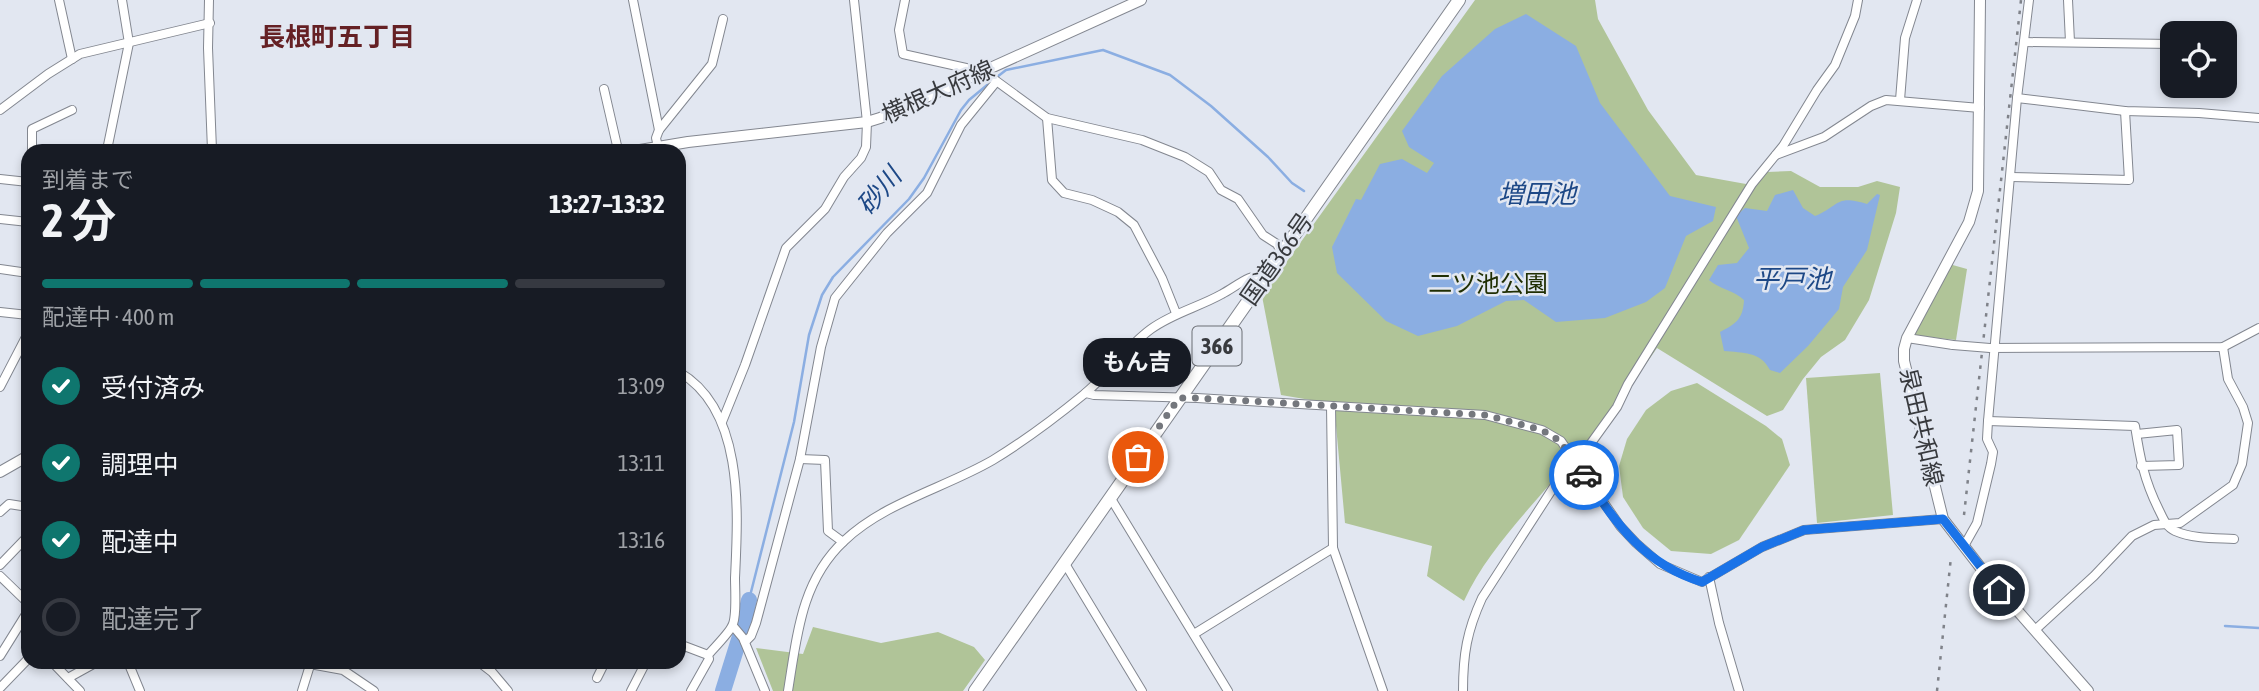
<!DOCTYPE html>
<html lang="ja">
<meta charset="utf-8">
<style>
:root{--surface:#171b24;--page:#242831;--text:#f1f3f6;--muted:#9ea1a6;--line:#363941;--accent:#0f766e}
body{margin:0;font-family:"Asap Condensed","Noto Sans JP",sans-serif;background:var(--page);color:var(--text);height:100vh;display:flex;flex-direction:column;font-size:26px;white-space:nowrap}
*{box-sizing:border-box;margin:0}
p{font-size:23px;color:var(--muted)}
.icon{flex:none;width:38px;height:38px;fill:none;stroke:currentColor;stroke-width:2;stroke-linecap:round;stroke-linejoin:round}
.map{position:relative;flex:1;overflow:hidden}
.side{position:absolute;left:21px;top:144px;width:665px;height:525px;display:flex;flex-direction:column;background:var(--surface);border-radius:21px;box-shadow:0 4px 10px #0003}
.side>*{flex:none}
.buttons{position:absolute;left:2160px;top:21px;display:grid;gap:14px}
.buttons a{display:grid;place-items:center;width:77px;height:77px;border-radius:14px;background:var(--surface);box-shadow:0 4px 10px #0003;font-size:35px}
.pin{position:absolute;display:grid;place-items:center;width:60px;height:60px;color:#fff;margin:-30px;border:4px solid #fff;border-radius:50%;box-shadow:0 2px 7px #0007}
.courier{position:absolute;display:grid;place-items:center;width:70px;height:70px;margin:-35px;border:5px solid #1a73e8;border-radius:50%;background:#fff;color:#222;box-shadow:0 2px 9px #0007}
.bubble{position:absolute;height:49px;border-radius:21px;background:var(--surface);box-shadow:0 4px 10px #0003;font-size:23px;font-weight:700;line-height:49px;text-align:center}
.overview em{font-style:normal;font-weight:700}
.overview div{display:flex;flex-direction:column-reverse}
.overview{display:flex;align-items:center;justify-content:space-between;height:119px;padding:0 21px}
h1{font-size:46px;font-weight:700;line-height:52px}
.bar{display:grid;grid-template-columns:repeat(4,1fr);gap:10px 7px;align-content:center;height:84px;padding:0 21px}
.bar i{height:9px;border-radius:5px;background:var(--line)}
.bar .selected{background:var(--accent)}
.bar p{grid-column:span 4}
ol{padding:0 21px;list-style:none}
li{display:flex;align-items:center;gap:21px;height:77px}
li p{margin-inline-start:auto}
li .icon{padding:7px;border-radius:50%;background:var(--accent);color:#fff;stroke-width:4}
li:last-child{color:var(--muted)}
li i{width:38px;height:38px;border:4px solid var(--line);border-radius:50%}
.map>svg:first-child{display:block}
.green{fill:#b0c498}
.water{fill:#8baee2}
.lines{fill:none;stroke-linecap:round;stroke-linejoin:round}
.stream{stroke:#8baee2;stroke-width:2.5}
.river{stroke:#8baee2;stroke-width:16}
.minor-casing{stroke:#838790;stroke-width:10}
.major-casing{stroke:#838790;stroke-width:12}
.highway-casing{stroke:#838790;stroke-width:14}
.minor{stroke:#fff;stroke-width:8}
.major{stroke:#fff;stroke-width:10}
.highway{stroke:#fff;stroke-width:12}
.rail{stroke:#7f8289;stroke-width:2.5;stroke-dasharray:3.5 7;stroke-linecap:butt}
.minor-bridge-casing{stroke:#838790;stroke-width:10;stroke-linecap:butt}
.minor-bridge{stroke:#fff;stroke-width:8}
.done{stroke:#74777d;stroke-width:7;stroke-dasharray:0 12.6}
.route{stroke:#1a73e8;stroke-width:9}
.labels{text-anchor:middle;stroke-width:5;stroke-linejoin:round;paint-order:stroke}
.shield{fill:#e2e7f1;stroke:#6b6e74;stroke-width:2}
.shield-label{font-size:23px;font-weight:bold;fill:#383a3e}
.street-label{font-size:24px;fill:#383a3e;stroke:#e2e7f1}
.park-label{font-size:24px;fill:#202f03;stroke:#e2e7f1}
.neighbourhood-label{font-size:26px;font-weight:bold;fill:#652024;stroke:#e2e7f1}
.water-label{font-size:26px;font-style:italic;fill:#1d4886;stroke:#e2e7f1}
</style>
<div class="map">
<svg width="2259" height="691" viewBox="0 0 2259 691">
<rect width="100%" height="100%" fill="#e2e7f1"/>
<g class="green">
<path d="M1475,0h120l3,19 50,91 48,65 50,9 21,-12 24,-1 29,16h38l19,-6 23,6 -4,26 -27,87 -24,40 -24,17 -18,22 -20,31 -16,6 -110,-68 -74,107 -10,-2 -7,12c-35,43 -79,85 -102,136l-37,-25 5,-30 -87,-23 -11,-119 -53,-9 -19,-99z"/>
<path d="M1949,264l18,5 -11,71 -45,-5z"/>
<path d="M1880,373l13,142 -76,8 -11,-145z"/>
<path d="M1697,383l69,43 16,13 8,26 -51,75 -28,14 -40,-3 -28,-23 -20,-31 -4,-31 8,-27 19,-29 25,-19z"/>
<path d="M813,627l68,16 57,-11 36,15 11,13 -22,31h-190l-17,-43 47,6z"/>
</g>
<g class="water">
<path d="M1526,14l50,32 24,57 70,93 46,11 -3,14 -27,15 -21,52 -19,14 -41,16 -49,4 -32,-22 -18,1 -49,25 -39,10 -32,-15 -49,-48 -5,-26 24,-48 5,1 19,-36 22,-5 25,14 7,-10 -25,-16 -7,-16 40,-55 53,-47z"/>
<path d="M1793,190l10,18 12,8c25,-10 20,-22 52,-12l10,-10 3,1 -13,55 -24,37 -4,22 -31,37 -28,27 -10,-3c-10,-19 -27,-17 -46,-19l-4,-19c16,-8 23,-13 24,-32 -10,-10 -25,-11 -35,-20l9,-15 19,-2 12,-15 -13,-32 9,-8 22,3 8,-16z"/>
</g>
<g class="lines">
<g class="stream">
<path d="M997,77l9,-7 97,-20 67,25 41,31 57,51 24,26 12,8"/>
<path d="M749,600l45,-178 15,-87 13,-40 11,-18 76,-78 15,-21 37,-68 8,-10 23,-19"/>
<path d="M2225,626l34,2"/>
</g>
<path class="river" d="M723,691l19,-61 7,-30"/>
<g class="minor-casing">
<g id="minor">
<path d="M59,0l13,59"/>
<path d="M209,0l-1,48 4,102"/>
<path d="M633,0l26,130"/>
<path d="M905,0l-6,30 4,24 81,18 63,46 95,22 43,17 24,15 12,18 17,9 25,36 14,9 4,8"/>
<path d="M2068,0l2,42"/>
<path d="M2024,42l148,2"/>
<path d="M604,89l14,61"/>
<path d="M2017,98l108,13 74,2 60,5"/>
<path d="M1900,100l5,-62 12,-38"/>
<path d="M0,110l48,-36 32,-20 130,-31"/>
<path d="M1047,118l5,62 12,13 28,7 26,12 16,13 28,53 14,35"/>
<path d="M658,147l-2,-9 3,-8 53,-66 11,-45"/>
<path d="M32,150v-21l40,-19"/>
<path d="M107,150l22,-107 -7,-43"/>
<path d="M1776,155l48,-18 47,-31 15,-6 94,8"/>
<path d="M2011,177l118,3 -4,-69"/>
<path d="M0,179l28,3"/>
<path d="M0,219l28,3"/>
<path d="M0,269l28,4"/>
<path d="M0,312l28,3"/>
<path d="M1907,338l46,7"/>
<path d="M1990,348l233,-1 36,-19"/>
<path d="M679,372c66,38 59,141 56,206 0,11 2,40 -3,48 -3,7 -18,22 -24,29l1,4 -18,32"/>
<path d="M0,387l28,-54"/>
<path d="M1086,393l8,2 103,3 288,17 57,15 19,11 59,85 16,17 24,21 42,18 60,-35 42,-17 139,-11"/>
<path d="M1331,406l2,142 50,143"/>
<path d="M1988,421l147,5c5,32 9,54 24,84 4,8 7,17 16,21 19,8 39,7 59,8"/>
<path d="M722,422l23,-57 41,-117 39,-39 19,-32 17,-19 5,-11 1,-25 -13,-122"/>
<path d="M2137,434l40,-4 2,35 -38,1"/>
<path d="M800,459l25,1 3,71 15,11"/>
<path d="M1110,497l118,194"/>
<path d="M0,512l9,-8 19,3"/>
<path d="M1964,546l13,-23 14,-59 2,-12 -6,-13 1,-18 29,-323 12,-98"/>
<path d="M1064,562l78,129"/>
<path d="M0,565l28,-29"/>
<path d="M0,576l28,27"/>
<path d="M1709,577l10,46 20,68"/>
<path d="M733,626l10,12 22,53"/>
<path d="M2035,630l59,-54 38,-40 22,-11 26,-2 53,-38 9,-21 6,-41 -5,-16 -15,-28 -5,-32"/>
<path d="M1194,634l139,-86"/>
<path d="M745,642l6,-6 5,-13 44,-164 21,-112 14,-49 52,-65 40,-40 34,-68 35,-43"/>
<path d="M679,644l29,11"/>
<path d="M0,656l28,-45"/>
<path d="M52,662l28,29"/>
<path d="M128,662l12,29"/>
<path d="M479,662l13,10 16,19"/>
<path d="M310,664l33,6 31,21"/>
<path d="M68,678l29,-16"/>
<path d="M597,678l8,-16"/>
<path d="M0,688l28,-29"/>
<path d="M302,691l9,-29"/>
<path d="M631,691l15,-29"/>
<path d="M788,691c9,-55 13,-110 56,-150 41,-39 101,-53 149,-81 31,-19 62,-42 90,-65 25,-20 42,-47 68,-66 22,-16 48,-22 71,-35 12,-6 30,-22 43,-18"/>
<path d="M1463,691c0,-37 4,-60 19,-93l82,-127 10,-11 7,-3 36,-50 11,-23 124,-200 31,-38 34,-56 18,-25 20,-49 3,-16"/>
</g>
</g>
<g class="major-casing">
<g id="major">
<path d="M1980,0l-2,191 -9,31 -62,116 -3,11v12l39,158 44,57 101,115"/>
<path d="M640,150l48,-8 179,-20 13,-4 261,-118"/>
<path d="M0,472l28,-16"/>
</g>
</g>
<g class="highway-casing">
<path id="highway" d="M975,691l484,-691"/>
</g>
<use href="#minor" class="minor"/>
<use href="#major" class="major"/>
<use href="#highway" class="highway"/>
<g class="rail">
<path d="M1964,515l57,-515"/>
<path d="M1937,691l14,-134"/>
</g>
<g class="minor-bridge-casing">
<path id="minor-bridge" d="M1953,345l37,3"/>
</g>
<use href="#minor-bridge" class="minor-bridge"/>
</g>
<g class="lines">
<path class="done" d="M1138,457l41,-59h18l288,17 57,15 18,11 24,34"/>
<path class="route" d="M1584,475c33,49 59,89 118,107l60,-35 42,-17 139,-11 56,71"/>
</g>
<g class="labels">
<rect class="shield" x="1192.5" y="326.5" width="49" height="39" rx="5"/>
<g class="shield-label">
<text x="1217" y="354">366</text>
</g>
<g class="street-label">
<text transform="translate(938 92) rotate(-24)" y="8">横根大府線</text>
<text transform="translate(1277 259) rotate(-55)" y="8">国道366号</text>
<text transform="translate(1921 427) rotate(77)" y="8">泉田共和線</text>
</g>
<g class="park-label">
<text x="1488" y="292">二ツ池公園</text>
</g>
<g class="neighbourhood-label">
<text x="337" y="46">長根町五丁目</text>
</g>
<g class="water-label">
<text transform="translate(879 191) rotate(-50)" y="9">砂川</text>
<text x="1537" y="203">増田池</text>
<text x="1792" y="288">平戸池</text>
</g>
</g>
</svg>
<div class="buttons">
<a><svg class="icon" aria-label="locate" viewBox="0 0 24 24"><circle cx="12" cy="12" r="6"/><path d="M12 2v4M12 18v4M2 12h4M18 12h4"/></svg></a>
</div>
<div class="pin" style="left:1138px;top:457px;background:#ea580c"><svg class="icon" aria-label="bag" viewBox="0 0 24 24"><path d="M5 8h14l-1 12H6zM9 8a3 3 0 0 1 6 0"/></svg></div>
<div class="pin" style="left:1999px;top:590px;background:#1f2937"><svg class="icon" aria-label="home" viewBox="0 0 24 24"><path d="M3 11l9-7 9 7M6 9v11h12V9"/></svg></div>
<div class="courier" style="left:1584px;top:475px"><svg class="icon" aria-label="car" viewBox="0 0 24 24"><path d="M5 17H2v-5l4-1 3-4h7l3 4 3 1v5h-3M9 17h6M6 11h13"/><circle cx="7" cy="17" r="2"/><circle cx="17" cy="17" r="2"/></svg></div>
<div class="bubble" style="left:1083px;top:338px;width:108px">もん吉</div>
<section class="side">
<div class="overview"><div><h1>2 分</h1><p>到着まで</p></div><em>13:27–13:32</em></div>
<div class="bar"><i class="selected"></i><i class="selected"></i><i class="selected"></i><i></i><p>配達中 · 400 m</p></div>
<ol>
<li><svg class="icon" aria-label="check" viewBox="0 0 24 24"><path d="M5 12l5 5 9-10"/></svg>受付済み<p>13:09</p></li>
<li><svg class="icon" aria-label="check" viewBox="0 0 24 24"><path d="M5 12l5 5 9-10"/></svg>調理中<p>13:11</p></li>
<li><svg class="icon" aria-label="check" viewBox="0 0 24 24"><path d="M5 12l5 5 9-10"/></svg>配達中<p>13:16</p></li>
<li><i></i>配達完了</li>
</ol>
</section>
</div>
